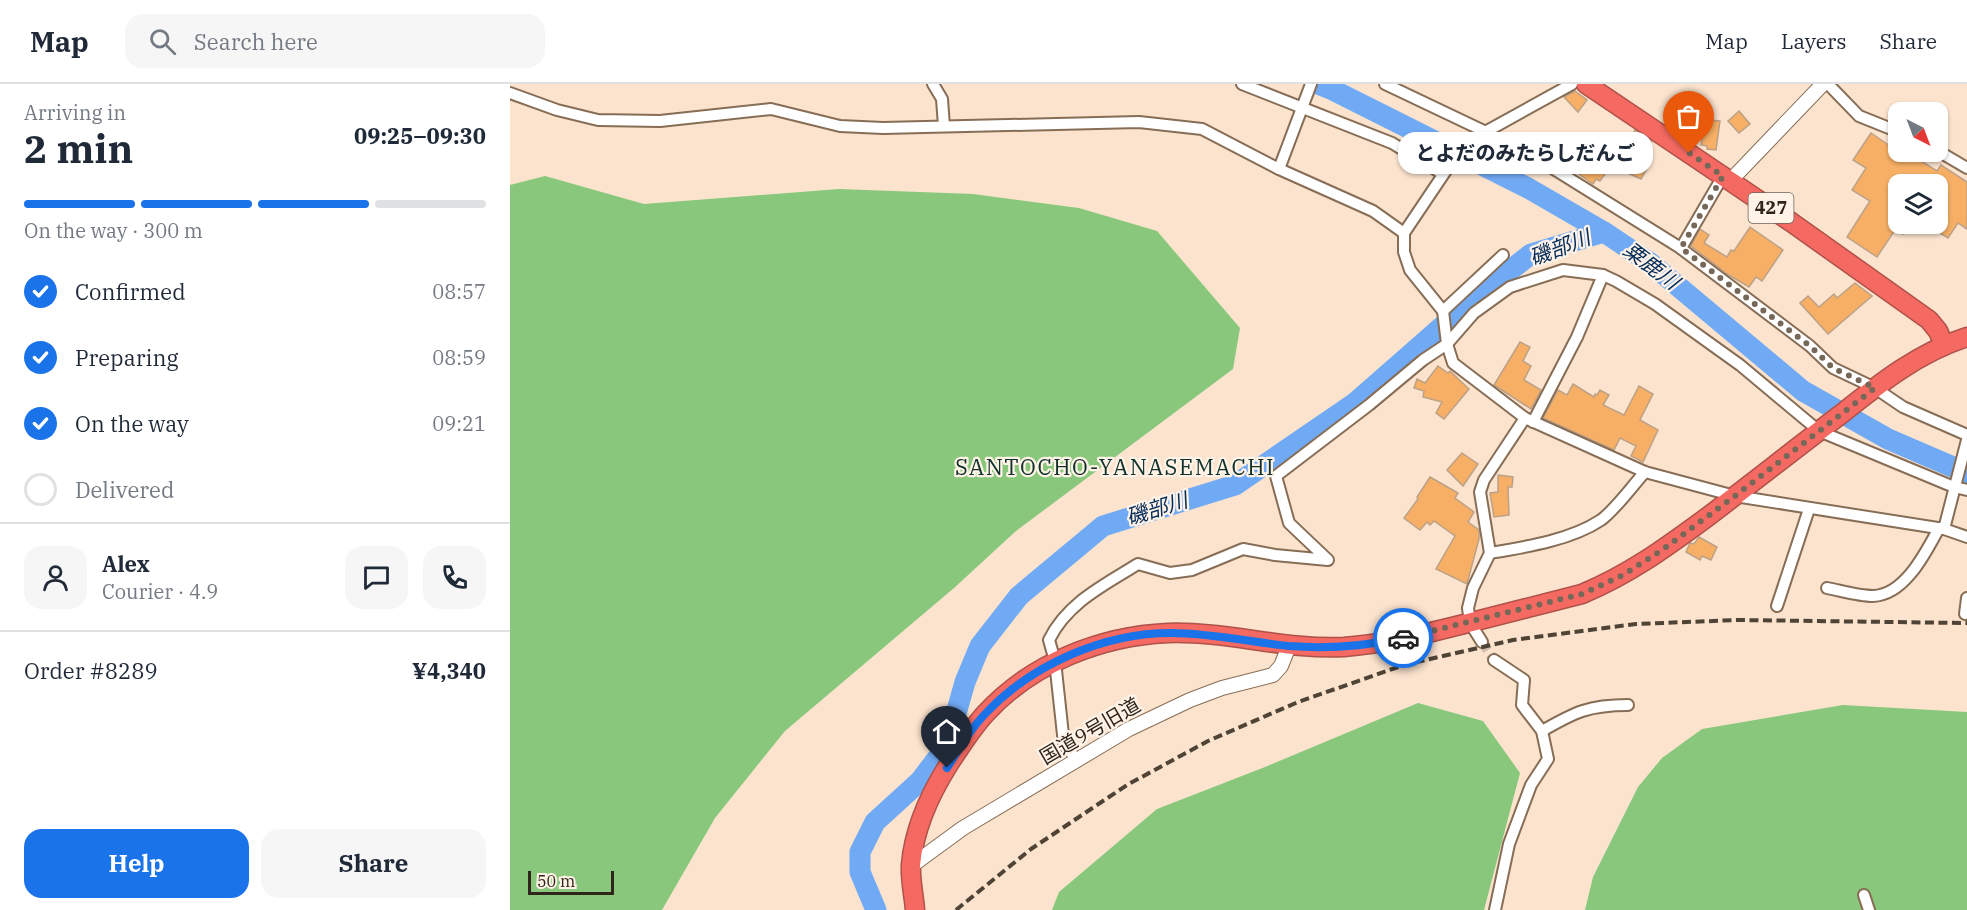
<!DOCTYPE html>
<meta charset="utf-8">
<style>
:root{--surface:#fff;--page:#f6f6f7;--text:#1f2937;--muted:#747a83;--line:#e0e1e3;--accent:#1a73e8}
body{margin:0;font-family:"IBM Plex Serif","Noto Sans JP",serif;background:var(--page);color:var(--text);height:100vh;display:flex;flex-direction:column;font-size:22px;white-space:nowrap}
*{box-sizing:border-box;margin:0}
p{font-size:20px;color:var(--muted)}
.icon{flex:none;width:33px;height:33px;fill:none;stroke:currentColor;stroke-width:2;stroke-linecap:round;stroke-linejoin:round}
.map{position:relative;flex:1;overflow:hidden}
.side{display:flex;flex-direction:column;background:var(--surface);width:510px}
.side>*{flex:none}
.needle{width:39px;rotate:138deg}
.fabs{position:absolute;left:1378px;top:18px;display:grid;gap:12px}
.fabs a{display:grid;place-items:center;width:60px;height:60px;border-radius:12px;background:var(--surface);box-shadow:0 2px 4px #0004;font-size:30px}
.scale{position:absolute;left:18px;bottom:15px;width:86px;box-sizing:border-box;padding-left:6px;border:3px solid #2f251a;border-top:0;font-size:16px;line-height:21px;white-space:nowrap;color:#2f251a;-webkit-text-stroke:4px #fff3e8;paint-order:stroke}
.pin{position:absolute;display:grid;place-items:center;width:51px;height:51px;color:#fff;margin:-62px -26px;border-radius:50% 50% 50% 0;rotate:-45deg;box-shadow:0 0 6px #0007}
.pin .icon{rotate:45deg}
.courier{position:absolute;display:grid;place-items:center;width:60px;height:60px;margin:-30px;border:4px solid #1a73e8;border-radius:50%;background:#fff;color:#222;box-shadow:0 2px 8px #0007}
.bubble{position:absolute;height:42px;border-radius:18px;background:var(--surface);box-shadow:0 2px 4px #0004;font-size:20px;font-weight:800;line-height:42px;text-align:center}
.head em{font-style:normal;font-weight:800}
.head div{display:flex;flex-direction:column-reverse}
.head{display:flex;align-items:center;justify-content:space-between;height:102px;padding:0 24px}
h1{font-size:39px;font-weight:800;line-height:45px}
.bar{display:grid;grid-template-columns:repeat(4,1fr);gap:9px 6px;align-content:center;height:72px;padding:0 24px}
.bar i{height:8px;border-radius:4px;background:var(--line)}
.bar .current{background:var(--accent)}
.bar p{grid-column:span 4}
.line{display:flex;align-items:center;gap:15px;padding:0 24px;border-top:2px solid var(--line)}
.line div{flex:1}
.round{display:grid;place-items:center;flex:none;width:63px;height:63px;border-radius:18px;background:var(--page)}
ol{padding:0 24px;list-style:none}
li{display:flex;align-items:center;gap:18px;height:66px}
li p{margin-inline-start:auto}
li .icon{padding:6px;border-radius:50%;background:var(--accent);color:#fff;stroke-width:4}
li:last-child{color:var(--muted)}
li i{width:33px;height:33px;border:3px solid var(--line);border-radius:50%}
.button{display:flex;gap:12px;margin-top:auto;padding:12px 24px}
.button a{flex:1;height:69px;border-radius:18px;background:var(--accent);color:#fff;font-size:24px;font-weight:800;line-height:69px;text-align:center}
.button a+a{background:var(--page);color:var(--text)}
header{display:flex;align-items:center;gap:36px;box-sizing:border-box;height:84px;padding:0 30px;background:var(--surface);border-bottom:2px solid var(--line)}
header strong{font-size:28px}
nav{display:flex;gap:33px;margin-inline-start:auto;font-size:21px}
.search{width:420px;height:54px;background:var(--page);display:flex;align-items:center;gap:15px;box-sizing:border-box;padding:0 21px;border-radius:18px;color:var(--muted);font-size:22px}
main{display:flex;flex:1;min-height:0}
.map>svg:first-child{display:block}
.forest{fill:#89c87c}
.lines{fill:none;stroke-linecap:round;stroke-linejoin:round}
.river{stroke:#71aaf4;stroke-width:21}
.building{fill:#f6af65;stroke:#bca187;stroke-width:1.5}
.street-tunnel{stroke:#d2bdaa;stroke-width:10;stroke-dasharray:10 5;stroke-linecap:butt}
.street-casing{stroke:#876d55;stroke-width:14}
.secondary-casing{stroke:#876d55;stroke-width:16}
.highway-casing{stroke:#af5249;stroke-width:21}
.street{stroke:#fff;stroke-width:10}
.secondary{stroke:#fff;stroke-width:14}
.highway{stroke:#f46a62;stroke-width:18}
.rail{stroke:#4f4336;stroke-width:4;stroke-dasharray:9 4.5;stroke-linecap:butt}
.done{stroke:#766859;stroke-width:6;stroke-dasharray:0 10.8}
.route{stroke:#1a73e8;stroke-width:8}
.labels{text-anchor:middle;stroke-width:4.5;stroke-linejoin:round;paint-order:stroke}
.shield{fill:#fff3e8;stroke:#6d6358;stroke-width:1.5}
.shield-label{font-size:18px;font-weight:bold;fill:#2f251a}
.street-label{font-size:20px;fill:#2f251a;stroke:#fff3e8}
.water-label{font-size:21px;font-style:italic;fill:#042c59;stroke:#fff3e8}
.quarter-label{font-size:22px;letter-spacing:1.5px;fill:#10312b;stroke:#fff3e8}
</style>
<header>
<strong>Map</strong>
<div class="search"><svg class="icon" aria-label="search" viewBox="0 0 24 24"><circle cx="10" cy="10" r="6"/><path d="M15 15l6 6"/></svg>Search here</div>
<nav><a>Map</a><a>Layers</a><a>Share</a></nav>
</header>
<main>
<section class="side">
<div class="head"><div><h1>2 min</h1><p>Arriving in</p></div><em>09:25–09:30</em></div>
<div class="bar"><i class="current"></i><i class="current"></i><i class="current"></i><i></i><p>On the way · 300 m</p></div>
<ol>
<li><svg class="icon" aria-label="check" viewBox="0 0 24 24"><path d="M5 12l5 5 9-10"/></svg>Confirmed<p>08:57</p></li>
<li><svg class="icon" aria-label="check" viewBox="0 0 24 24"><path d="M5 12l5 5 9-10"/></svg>Preparing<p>08:59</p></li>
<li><svg class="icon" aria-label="check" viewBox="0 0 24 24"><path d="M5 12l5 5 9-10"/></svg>On the way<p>09:21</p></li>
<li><i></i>Delivered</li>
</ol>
<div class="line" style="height:108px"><a class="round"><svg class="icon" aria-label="person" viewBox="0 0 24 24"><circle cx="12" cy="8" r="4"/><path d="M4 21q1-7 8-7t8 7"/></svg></a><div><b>Alex</b><p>Courier · 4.9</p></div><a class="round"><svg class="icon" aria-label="chat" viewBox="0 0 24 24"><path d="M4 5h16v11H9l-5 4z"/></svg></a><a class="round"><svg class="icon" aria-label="phone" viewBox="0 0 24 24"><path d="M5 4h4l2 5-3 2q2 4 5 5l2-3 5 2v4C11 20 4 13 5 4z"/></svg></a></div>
<div class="line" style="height:78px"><div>Order #8289</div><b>¥4,340</b></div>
<div class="button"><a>Help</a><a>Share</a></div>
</section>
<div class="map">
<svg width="1457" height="826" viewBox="0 0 1457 826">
<rect width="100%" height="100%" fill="#fbe3ce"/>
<g class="forest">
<path d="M35,92l99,28 195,-15 134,5 106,14 78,23 83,97 -7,41 -217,162 -62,57 -169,143 -70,87 -53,92h-152v-725z"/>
<path d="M908,619l65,18 37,52 -36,137h-432l7,-18 98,-83 108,-42z"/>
<path d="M1333,621l124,7v198h-382l8,-33 45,-90 24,-29 40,-29z"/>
</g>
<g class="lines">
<g class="river">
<path d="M808,0l15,6 195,98 76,44 45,30 154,129 85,48 79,34"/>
<path d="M366,826l-16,-38v-20l15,-30 45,-41 19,-25 11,-21 15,-53 15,-36 39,-50 84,-70 132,-41 120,-82 122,-107 54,-42 73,-22"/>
</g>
</g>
<g class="building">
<path d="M1065,7l12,9 -9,12 -14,-15z"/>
<path d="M1229,27l11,13 -11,9 -11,-12z"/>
<path d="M1199,36l11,1 -4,29 -9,-1v-3l-6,-1 4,-21h4z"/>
<path d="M1125,46l16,11 -3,26 -7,12 -18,-8 -2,2 -11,-6 -10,14 -4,-2 -3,5 -17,-12 2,-3 -2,-1 20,-28 24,18z"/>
<path d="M1361,49l22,15 6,-9v13h8l30,19 4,-6 26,17v47l-9,-6 -10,15 -23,-14h13v-40h-39v40h11l-7,10 -8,-4 -18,27 -30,-20 23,-36 -18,-11 14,-22 -13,-8z"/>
<path d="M1240,143l33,23 -21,31 -6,-4 -7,10 -22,-13 -36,-28 9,-17 9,6 -5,8 23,14 4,-7 3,1z"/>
<path d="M1345,199l17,13 -44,38 -28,-31 8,-7 11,11 15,-13 3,4z"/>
<path d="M1010,258l10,5 -7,14 8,5 -7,14 17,10 -10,19 -37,-24z"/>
<path d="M928,282l10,7 2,-2 19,18 -25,30 -8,-6 6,-11 -19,-5 1,-6 -10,-3 3,-9 8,4z"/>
<path d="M1063,300l21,13 1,-3 2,1 3,-5 9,5 -6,10 21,10 15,-29 14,8 -13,26 18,10 -15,32 -12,-6 5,-10 -16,-8 -6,12 -71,-32 15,-28 9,5z"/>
<path d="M952,369l16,11 -15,22 -16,-16z"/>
<path d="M988,391l15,2 -1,10h-4l1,28 -15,2 -4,-24 8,-1z"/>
<path d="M920,393l28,16 -3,5 19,14 -6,10 11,8v9l-12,45 -31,-15 19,-33 -21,-15 -4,4 -3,-3 -7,8 -16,-12 14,-19 -1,-2z"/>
<path d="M1189,453l18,10 -6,13 -9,-4 -2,4 -14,-8 4,-9 4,1z"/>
</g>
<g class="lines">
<path class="street-tunnel" d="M972,558l12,18"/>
<g class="street-casing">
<g id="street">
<path d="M423,0l9,15 2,27"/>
<path d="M732,0l150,59 51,31"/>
<path d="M875,0l101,48 63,34 130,81 131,99 23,22 42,20 28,19 64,28"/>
<path d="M1062,0l-94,52 -31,33 -43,64v19l6,18 33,41 4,33 6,19 72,55 120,54 90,24 209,33 23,8"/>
<path d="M1318,0l31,32 40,16"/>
<path d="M0,9l47,17 41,10 62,1 111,-12 69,17 43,2 256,-6 63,7 77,40 94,42 31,22"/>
<path d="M1428,67l29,17"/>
<path d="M769,85l32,-85"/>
<path d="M1171,164l42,-72"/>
<path d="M933,227l60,-56"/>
<path d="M1023,338l44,-85 26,-62"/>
<path d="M1434,445l23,-89"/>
<path d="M980,469c36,-6 81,-13 111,-33 14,-10 32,-35 44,-48"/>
<path d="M1317,504c15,3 32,8 46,8 32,-1 53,-44 66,-68"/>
<path d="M1267,522l32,-97"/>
<path d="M1455,530l2,-16"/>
<path d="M972,558l-12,-19 -2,-15 5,-20 17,-35 -10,-61 4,-12 41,-62"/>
<path d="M984,576l30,20 -2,25 20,26 6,28 -17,26 -22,59 -14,66"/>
<path d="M1032,647c33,-19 47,-26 86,-26"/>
<path d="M567,676l-13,-16 -9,-83 -6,-21c18,-37 55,-55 89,-76l32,9 22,-3 51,-21 32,6 53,5 -39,-37 -13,-47 93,-71 54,-45 24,-16 27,-31 36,-26 53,-17 40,5 13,6 39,23 85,61 79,66 135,56 13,3"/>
<path d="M1354,811l5,15"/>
</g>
</g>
<g class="secondary-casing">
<g id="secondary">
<path d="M1221,96l92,-96"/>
<path d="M401,782l52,-38 166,-99 61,-29 32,-12 51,-13 8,-9 8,-20"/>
</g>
</g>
<g class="highway-casing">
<g id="highway">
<path d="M1076,0l205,138 138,98 9,11 6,14"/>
<path d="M405,826c-1,-14 -5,-31 -4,-45 3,-36 19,-71 38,-101 11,-17 23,-36 37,-51 46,-50 115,-77 182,-80 59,-2 117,17 176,14 41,-3 80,-13 120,-23 39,-10 79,-20 118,-30 48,-20 83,-46 124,-76 45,-34 89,-69 134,-103 39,-31 79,-63 127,-78"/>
</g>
</g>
<use href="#street" class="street"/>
<use href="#secondary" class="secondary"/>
<use href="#highway" class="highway"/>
<path class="rail" d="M446,826l75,-61 96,-64 81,-44 90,-39 106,-37 109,-25 123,-16 102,-4 229,3"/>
</g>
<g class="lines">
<path class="done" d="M893,554l179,-44 41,-19 39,-25 73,-54 140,-108 -42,-20 -23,-22 -129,-98 42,-72 -34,-23"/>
<path class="route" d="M437,684c12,-19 24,-40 40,-56 46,-48 117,-79 184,-79 40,0 79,9 118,13 39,3 77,0 114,-8"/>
</g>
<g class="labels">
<rect class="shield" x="1238.5" y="109" width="45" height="30" rx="4.5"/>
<g class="shield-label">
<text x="1261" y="130">427</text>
</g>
<g class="street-label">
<text transform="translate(580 647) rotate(-30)" y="7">国道9号旧道</text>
</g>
<g class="water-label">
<text transform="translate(1050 164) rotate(-21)" y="7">磯部川</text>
<text transform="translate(1141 182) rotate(37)" y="7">粟鹿川</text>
<text transform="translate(647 425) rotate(-17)" y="7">磯部川</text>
</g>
<g class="quarter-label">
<text x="605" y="391">SANTOCHO-YANASEMACHI</text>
</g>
</g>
</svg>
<div class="fabs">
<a><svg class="needle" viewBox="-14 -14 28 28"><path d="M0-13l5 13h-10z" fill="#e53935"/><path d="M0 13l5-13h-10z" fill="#747a83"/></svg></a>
<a><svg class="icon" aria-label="layers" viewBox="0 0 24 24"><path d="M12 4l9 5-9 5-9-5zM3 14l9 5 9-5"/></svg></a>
</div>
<div class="scale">50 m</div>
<div class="pin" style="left:1179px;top:69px;background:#ea580c"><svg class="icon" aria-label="bag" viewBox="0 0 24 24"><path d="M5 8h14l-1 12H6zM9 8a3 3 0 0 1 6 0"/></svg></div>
<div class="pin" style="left:437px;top:684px;background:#1f2937"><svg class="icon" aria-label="home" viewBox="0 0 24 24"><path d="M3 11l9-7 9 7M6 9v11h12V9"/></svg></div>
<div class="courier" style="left:893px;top:554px"><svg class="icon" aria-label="car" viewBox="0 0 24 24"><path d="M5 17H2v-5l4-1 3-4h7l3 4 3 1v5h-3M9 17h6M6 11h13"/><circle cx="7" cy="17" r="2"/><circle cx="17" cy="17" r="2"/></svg></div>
<div class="bubble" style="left:888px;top:48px;width:255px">とよだのみたらしだんご</div>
</div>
</main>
